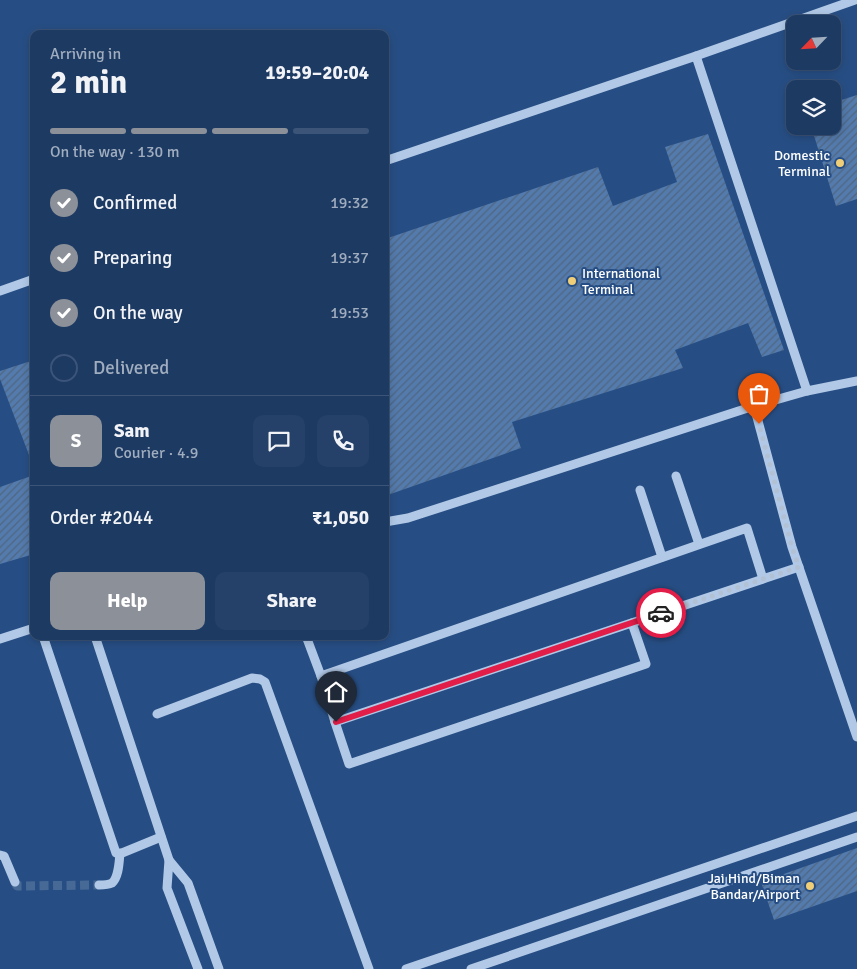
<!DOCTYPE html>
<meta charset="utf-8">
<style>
:root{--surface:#1d3a63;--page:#254169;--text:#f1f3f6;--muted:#a0adbe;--line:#3b5478;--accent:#8c9099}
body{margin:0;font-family:Signika,sans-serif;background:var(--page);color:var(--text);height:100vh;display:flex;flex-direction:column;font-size:19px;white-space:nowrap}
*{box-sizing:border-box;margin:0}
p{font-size:16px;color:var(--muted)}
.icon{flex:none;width:28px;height:28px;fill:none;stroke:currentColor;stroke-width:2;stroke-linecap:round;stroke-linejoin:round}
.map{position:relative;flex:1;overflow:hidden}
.side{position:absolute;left:30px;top:30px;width:359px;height:610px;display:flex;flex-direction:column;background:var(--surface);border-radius:10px;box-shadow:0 2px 8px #0003,0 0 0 1px var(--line)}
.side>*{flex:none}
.needle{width:32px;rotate:245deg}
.fabs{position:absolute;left:786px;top:15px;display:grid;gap:10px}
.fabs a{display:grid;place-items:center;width:55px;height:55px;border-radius:10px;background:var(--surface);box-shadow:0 2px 8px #0003,0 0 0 1px var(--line);font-size:25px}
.pin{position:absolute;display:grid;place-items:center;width:42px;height:42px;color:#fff;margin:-51px -21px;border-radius:50% 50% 50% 0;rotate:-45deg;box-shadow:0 0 5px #0007}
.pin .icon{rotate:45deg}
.courier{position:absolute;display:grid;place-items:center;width:50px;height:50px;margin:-25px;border:4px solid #e11d48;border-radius:50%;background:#fff;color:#222;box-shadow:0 1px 6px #0007}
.overview em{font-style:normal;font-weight:800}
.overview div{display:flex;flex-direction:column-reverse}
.overview{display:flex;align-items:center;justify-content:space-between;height:85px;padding:0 20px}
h1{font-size:32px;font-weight:800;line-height:38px}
.bar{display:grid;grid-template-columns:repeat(4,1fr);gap:8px 5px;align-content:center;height:60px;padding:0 20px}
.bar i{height:6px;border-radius:4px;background:var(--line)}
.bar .selected{background:var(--accent)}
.bar p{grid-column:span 4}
.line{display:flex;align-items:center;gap:12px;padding:0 20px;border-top:1px solid var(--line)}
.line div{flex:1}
.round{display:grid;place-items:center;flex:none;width:52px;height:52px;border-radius:10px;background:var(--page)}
ol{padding:0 20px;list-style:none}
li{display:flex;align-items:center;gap:15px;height:55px}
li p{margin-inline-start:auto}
li .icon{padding:5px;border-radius:50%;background:var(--accent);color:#fff;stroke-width:4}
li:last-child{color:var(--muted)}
li i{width:28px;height:28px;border:2px solid var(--line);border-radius:50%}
.action{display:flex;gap:10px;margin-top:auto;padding:10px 20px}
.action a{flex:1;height:58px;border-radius:10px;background:var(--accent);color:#fff;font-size:20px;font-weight:800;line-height:58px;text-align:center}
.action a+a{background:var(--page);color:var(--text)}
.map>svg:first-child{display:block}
.building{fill:url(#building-hatch)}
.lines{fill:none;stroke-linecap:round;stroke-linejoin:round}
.minor-tunnel{stroke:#476996;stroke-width:9;stroke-dasharray:9 4.5;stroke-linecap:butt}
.minor{stroke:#b1c9e7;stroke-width:9}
.done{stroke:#b3c1d4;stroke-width:5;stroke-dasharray:0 9}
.route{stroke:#e11d48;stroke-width:6}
.poi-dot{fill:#efce77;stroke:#274e84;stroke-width:2}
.labels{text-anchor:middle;stroke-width:4;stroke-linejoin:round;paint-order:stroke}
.poi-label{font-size:14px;fill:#fff;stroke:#274e84;text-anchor:end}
</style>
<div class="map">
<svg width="857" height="969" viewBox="0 0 857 969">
<defs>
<pattern id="building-hatch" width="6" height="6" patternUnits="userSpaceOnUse" patternTransform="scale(1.25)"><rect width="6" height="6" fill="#547bad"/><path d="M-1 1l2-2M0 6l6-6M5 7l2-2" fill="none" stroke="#506681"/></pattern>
</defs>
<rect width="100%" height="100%" fill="#274e84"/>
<g class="building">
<path d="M857,95v104l-21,7 -25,-80h21v-23z"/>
<path d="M708,134l76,216 -22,7 -14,-34 -73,27 8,18 -171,54 9,26 -136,48v-257l213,-72 15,39 64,-24 -12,-35z"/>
<path d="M34,360v108l-34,-89v-8z"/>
<path d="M34,475v79l-34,10v-77z"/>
<path d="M857,848v43l-83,29 -13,-38z"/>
</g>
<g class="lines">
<path class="minor-tunnel" d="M15,882l2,4 82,-1"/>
<g class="minor">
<path d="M696,56l111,335"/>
<path d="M385,161l311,-105 159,-56"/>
<path d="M0,291l34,-12"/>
<path d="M754,406l38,141 65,190"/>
<path d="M676,476l23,68"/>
<path d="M640,490l22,67"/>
<path d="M385,522l23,-4 346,-112 53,-15 50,-10"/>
<path d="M43,636l73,217 3,1 3,-1 39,-16"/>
<path d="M95,636l74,224"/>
<path d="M306,636l15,40 14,46 464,-155"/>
<path d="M0,639l34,-11"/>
<path d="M321,676l426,-148 16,51"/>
<path d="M157,714l95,-36 8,1 5,3 104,287"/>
<path d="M335,722l14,42 297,-100 -14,-41"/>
<path d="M0,855l4,1 11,26"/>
<path d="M99,885c4,0 9,0 13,-2 7,-6 7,-21 8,-30"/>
<path d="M198,969l-31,-81 2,-28 19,23 31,86"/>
<path d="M406,969l451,-153"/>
<path d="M471,969l386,-132"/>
</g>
</g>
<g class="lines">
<path class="done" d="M661,613l138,-46 -7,-20 -33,-123"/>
<path class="route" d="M336,722l325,-109"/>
</g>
<g class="poi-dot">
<circle cx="840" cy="163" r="5"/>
<circle cx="572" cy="281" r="5"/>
<circle cx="810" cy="886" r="5"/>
</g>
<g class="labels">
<g class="poi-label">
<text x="830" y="160">Domestic<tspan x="830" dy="16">Terminal</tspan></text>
<text x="582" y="278" text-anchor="start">International<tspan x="582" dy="16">Terminal</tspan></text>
<text x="800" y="883">Jai Hind/Biman<tspan x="800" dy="16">Bandar/Airport</tspan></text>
</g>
</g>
</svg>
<div class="fabs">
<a><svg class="needle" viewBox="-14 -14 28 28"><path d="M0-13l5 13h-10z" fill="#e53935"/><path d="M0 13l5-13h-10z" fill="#a0adbe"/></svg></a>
<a><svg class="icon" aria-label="layers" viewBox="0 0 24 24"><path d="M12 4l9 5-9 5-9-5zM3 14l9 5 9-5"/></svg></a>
</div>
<div class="pin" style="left:759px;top:424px;background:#ea580c"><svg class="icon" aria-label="bag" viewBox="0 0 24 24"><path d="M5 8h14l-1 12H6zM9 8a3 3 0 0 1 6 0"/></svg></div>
<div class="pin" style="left:336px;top:722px;background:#1f2937"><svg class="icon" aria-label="home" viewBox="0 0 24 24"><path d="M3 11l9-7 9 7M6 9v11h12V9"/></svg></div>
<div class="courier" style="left:661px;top:613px"><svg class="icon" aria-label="car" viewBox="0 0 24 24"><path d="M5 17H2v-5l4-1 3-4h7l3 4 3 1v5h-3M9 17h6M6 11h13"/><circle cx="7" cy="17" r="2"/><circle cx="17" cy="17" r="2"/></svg></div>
<section class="side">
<div class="overview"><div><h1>2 min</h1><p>Arriving in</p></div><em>19:59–20:04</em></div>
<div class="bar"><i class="selected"></i><i class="selected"></i><i class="selected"></i><i></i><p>On the way · 130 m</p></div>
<ol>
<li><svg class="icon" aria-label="check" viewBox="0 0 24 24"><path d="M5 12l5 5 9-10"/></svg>Confirmed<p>19:32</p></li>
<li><svg class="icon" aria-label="check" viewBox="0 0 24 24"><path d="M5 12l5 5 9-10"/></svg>Preparing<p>19:37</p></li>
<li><svg class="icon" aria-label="check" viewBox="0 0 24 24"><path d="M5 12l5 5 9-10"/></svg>On the way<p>19:53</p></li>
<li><i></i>Delivered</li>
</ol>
<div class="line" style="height:90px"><b class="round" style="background:var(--accent);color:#fff">S</b><div><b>Sam</b><p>Courier · 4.9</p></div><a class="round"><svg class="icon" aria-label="chat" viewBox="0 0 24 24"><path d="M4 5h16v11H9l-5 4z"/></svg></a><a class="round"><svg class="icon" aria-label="phone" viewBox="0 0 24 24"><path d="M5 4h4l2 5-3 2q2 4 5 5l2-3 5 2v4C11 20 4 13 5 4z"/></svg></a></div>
<div class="line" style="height:65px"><div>Order #2044</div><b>₹1,050</b></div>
<div class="action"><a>Help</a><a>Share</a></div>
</section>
</div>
